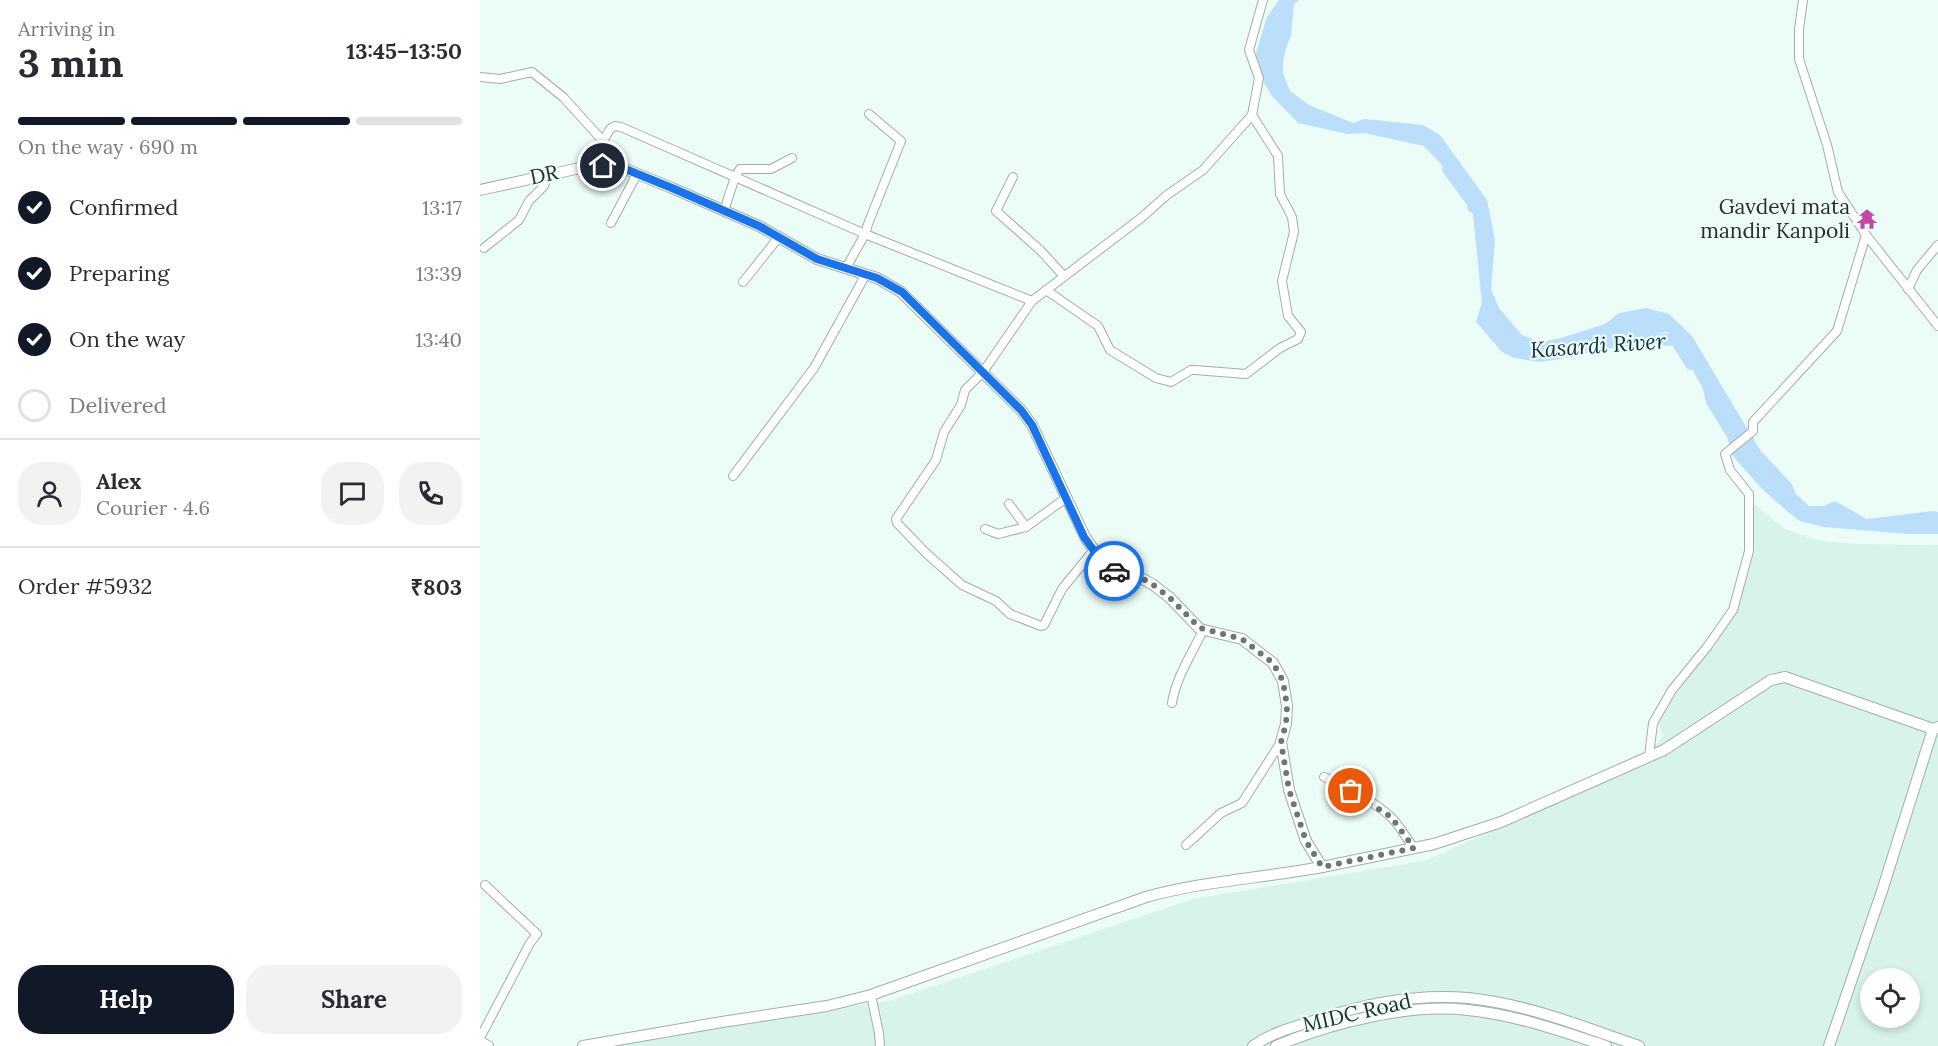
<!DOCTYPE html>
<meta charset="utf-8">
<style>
:root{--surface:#fff;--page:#f2f2f3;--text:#2b2b33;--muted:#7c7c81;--line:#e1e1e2;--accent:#111827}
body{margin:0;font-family:Lora,serif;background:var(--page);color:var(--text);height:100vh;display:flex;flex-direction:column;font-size:22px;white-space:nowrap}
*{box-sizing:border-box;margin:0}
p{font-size:20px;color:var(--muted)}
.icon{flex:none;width:33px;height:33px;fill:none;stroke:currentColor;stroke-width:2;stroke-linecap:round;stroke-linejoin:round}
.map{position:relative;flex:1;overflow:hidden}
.sheet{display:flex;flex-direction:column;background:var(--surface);width:480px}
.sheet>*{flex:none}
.controls{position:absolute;left:1380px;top:968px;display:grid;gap:12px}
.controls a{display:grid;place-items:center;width:60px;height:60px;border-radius:50%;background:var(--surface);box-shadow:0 3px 9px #0003;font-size:30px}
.pin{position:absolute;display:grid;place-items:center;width:51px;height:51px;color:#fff;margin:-26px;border:3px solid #fff;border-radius:50%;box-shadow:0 2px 6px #0007}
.courier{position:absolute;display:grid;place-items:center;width:60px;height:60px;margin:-30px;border:4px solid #1a73e8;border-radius:50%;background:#fff;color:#222;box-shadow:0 2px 8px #0007}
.summary em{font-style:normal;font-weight:800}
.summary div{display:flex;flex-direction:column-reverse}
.summary{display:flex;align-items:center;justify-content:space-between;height:102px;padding:0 18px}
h1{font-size:39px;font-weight:800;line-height:45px}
.bar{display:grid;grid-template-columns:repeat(4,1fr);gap:9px 6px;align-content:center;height:72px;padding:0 18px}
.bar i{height:8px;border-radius:4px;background:var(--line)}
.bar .selected{background:var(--accent)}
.bar p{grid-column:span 4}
.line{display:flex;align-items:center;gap:15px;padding:0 18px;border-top:2px solid var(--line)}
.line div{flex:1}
.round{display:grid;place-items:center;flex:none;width:63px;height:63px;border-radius:24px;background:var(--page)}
ol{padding:0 18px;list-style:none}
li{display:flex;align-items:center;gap:18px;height:66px}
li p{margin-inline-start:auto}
li .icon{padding:6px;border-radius:50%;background:var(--accent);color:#fff;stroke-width:4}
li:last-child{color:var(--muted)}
li i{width:33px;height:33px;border:3px solid var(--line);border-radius:50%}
.action{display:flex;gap:12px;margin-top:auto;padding:12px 18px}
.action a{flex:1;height:69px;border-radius:24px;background:var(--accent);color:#fff;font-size:24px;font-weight:800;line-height:69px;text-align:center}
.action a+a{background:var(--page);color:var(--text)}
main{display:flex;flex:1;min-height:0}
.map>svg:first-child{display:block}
.built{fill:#d8f3ea;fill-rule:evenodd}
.water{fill:#bbdffb}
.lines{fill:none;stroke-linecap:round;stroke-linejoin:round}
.river{stroke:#bbdffb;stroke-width:12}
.minor-casing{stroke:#9fafaa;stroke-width:10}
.tertiary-casing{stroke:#9fafaa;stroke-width:12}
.secondary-casing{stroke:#9fafaa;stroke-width:12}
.minor{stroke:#fff;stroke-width:8}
.tertiary{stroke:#fff;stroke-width:10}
.secondary{stroke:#fff;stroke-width:10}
.done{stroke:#6c7673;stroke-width:6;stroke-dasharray:0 10.8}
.route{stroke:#1a73e8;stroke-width:8}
.labels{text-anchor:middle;stroke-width:4.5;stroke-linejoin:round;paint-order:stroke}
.street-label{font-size:21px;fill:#272e2c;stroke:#ecfdf8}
.poi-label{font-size:21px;fill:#272e2c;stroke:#ecfdf8;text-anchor:end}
.water-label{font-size:22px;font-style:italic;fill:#122e40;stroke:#ecfdf8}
</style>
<main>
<section class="sheet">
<div class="summary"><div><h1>3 min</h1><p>Arriving in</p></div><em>13:45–13:50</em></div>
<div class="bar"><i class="selected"></i><i class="selected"></i><i class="selected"></i><i></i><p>On the way · 690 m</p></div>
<ol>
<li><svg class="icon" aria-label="check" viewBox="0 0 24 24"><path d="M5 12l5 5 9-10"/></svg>Confirmed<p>13:17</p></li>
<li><svg class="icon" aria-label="check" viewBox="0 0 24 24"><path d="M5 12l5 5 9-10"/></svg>Preparing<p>13:39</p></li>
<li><svg class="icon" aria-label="check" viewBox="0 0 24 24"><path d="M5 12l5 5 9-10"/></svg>On the way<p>13:40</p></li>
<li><i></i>Delivered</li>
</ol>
<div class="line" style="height:108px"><a class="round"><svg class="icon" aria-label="person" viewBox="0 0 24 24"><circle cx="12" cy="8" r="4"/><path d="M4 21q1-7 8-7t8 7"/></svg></a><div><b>Alex</b><p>Courier · 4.6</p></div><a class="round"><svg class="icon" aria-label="chat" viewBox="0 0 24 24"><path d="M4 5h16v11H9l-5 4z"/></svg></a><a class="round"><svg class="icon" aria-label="phone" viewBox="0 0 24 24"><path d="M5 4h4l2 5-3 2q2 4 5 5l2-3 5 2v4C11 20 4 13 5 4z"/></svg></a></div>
<div class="line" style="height:78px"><div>Order #5932</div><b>₹803</b></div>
<div class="action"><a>Help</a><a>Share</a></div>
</section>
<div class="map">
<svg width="1458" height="1046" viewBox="0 0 1458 1046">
<rect width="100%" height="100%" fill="#ecfdf8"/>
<path class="built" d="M1274,504l31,25 31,11 39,4 83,1v501h-1335l286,-45 304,-102 231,-38 169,-75 30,-11 41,-39 -7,-15 76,-107 18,-48zM1390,978h40v39h-40z"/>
<path class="water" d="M799,0h20l-5,4 -3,32 -5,12 -3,14v11l7,18 19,14 44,18 11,-4 59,6 17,10 47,65 8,40 -4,49 8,19 23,27 18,7 21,-4 44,-14 14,-11 27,-5 23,6 23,22 68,114 32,34 4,10 13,12h15l11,-5 32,18 66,-8 5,1v22h-30l-84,-7 -24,-6 -12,-9 -27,-24 -29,-33 -5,-18 -21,-34 -3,-14 -19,-35 -6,-16 -12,-6 -16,2 -39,9 -50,16 -21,3 -26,-4 -12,-6 -26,-30 6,-20 -1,-8 -8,-80 -7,-23 -42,-45 -60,-13 -16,1 -50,-11 -26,-27 -11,-18 -5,-25 11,-36z"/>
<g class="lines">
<g class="river">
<path d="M968,169l25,34v4"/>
<path d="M1116,344l51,-5 29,1 15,24"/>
</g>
<g class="minor-casing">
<g id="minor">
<path d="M1323,0l-4,29v30l28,86 11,47 28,43 72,91"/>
<path d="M0,77l20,2 32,-7 31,25 40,44"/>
<path d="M109,166l21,-37 5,-3 6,1 244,107 167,67"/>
<path d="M533,177l-17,34 44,39 23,25"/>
<path d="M244,211l11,-34 5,-8h31l21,-11"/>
<path d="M131,223l26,-49"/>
<path d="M4,248l35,-28 10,-19 15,-15 4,-12"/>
<path d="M366,268l19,-34 3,-10 33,-83 -32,-27"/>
<path d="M263,282l36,-45"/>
<path d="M1428,289l9,-19 21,-25"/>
<path d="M566,290l52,36 12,24 46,28 15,4 20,-12h4l51,4 34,-26 18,-9 3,-7 -13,-16 -6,-35 12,-49 -2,-15 -12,-23 -2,-38 -26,-41"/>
<path d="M253,476l81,-108 52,-94"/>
<path d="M529,504l17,23"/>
<path d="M505,529l13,5 28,-7 40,-29"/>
<path d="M613,551l-31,38 -18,36 -3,1 -31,-12 -14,-13 -34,-16 -35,-31 -30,-31 -1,-4 40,-59 8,-28 17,-27 4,-15 18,-18 49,-71 109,-83 26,-23 36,-25 49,-55 7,-37 -10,-28 14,-50"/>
<path d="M692,703c4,-26 20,-49 31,-73"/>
<path d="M1169,756l4,-33 19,-33 35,-43 26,-37 16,-59v-57l-19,-24 -5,-16 28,-23v-9l84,-91 29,-96"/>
<path d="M844,777c22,10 49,23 67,40 9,9 15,21 23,31"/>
<path d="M706,845l35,-32 21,-10 39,-61"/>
<path d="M391,995l8,38 1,13"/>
<path d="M0,1038l50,-95 7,-9 -52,-49"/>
</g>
</g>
<g class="tertiary-casing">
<g id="tertiary">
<path d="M0,1042l8,4"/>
<path d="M103,1046l139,-24 105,-16 44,-11 275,-98c57,-16 117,-19 176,-30"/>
</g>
</g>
<g class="secondary-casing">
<g id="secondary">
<path d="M0,190l109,-24h29l54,22 87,38 58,33 60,19 24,14 120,118 11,15 53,112 20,29 16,8 20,4 11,6 17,13 31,32 42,10 31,24 10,18 4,25 -1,18 -5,18 8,48 17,51 16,26 112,-23 67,-22 163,-72 107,-70 14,-3 148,52 5,-2"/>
<path d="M773,1046c20,-14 44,-20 67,-27 47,-16 99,-25 148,-21 59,6 116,29 171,48"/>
<path d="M796,1046c54,-23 133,-43 192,-36 48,5 93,21 138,36"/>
<path d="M1349,1046l53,-155 51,-162"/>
</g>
</g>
<use href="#minor" class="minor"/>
<use href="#tertiary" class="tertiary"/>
<use href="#secondary" class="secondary"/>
</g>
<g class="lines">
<path class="done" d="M634,571l7,3 20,4 11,6 17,13 31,31 42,11 31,24 10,18 4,25 -1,18 -5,18 8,48 17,51 16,26 92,-19 -23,-31 -40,-26"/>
<path class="route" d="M123,166h15l54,22 87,38 58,33 60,19 25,14 119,118 11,15 52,112 21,29 9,5"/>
</g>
<defs>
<g id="temple-bare" transform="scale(1.62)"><path d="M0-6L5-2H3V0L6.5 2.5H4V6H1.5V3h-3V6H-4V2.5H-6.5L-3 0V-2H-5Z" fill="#c04aa2" stroke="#ecfdf8" stroke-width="2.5" paint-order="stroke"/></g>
</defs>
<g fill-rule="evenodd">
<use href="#temple-bare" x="1387" y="219"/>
</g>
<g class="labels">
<g class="street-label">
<text transform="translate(64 175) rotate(-12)" y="7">DR</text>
<text transform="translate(877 1013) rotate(-13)" y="7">MIDC Road</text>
</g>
<g class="poi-label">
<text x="1370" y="214">Gavdevi mata<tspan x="1370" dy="24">mandir Kanpoli</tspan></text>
</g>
<g class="water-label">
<text transform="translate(1118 345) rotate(-4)" y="8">Kasardi River</text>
</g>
</g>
</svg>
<div class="controls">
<a><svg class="icon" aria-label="locate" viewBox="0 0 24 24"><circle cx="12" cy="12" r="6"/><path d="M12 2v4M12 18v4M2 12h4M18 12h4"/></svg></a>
</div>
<div class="pin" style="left:871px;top:791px;background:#ea580c"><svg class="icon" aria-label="bag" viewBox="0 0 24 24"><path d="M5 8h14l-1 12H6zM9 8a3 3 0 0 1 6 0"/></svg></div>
<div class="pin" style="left:123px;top:166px;background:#1f2937"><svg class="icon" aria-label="home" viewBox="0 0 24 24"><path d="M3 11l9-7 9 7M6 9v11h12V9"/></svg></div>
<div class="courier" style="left:634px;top:571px"><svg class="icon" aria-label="car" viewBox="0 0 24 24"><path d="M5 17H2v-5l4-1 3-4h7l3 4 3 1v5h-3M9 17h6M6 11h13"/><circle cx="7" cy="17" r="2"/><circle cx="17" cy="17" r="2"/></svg></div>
</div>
</main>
